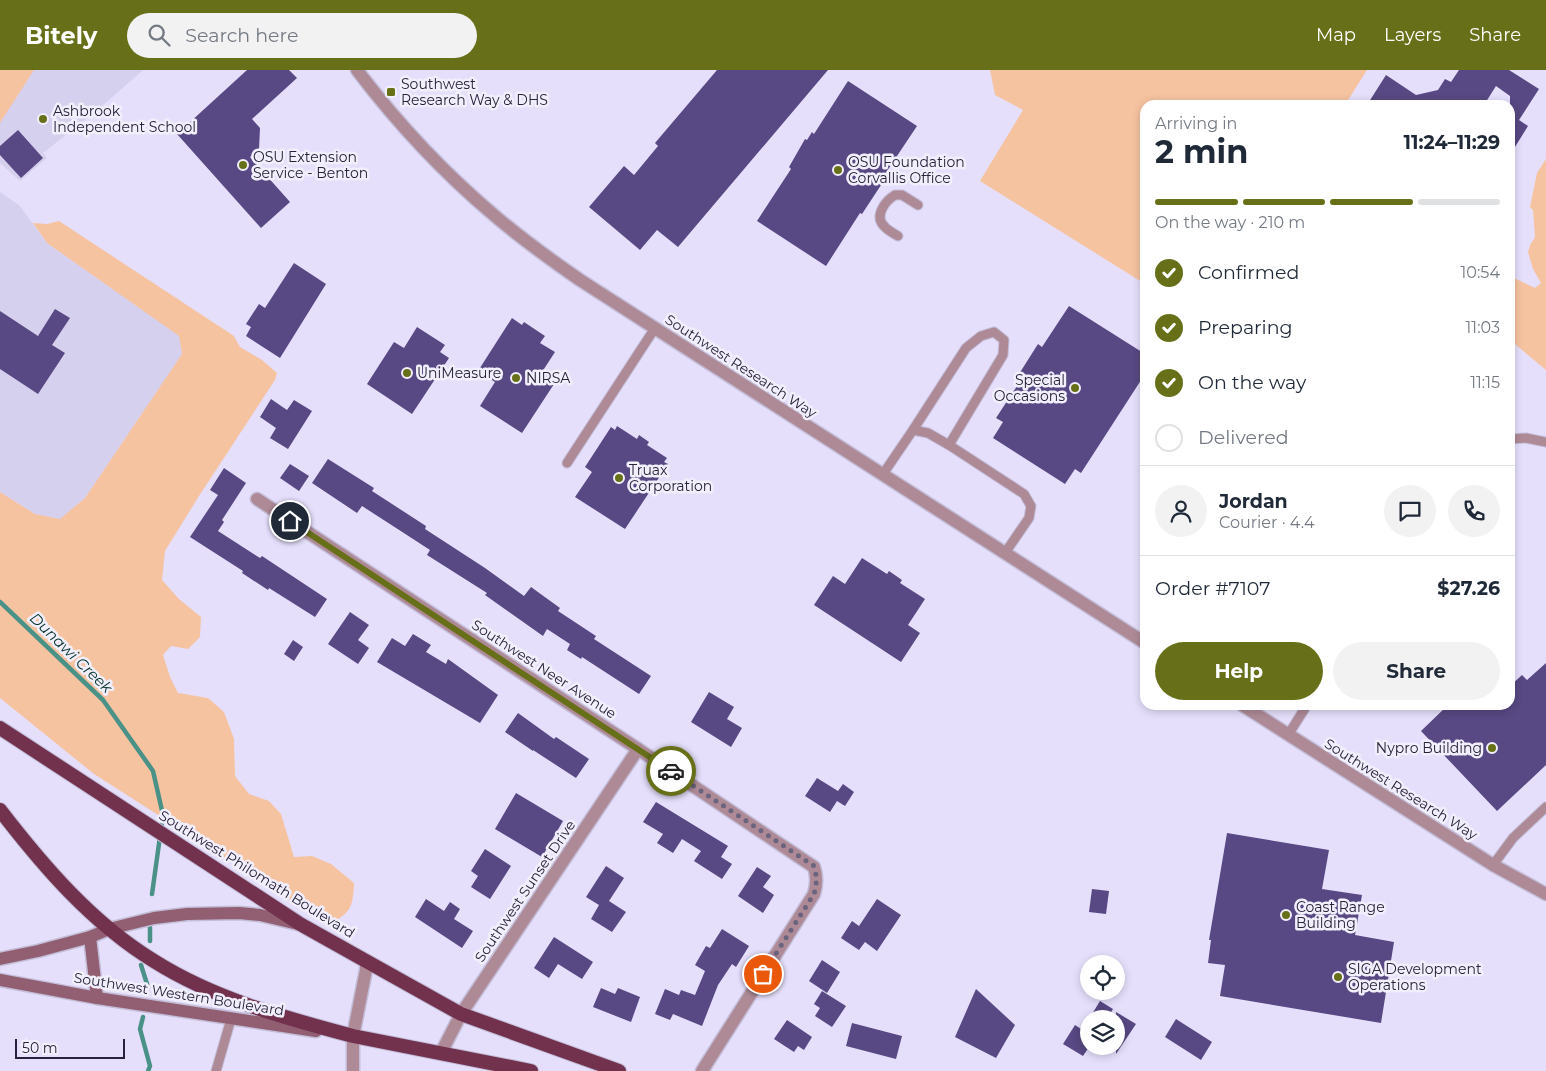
<!DOCTYPE html>
<meta charset="utf-8">
<style>
:root{--surface:#fff;--page:#f2f2f3;--text:#1f2937;--muted:#747a83;--line:#e0e1e3;--accent:#677018}
body{margin:0;font-family:Montserrat,sans-serif;background:var(--page);color:var(--text);height:100vh;display:flex;flex-direction:column;font-size:19px;white-space:nowrap}
*{box-sizing:border-box;margin:0}
p{font-size:16px;color:var(--muted)}
.icon{flex:none;width:28px;height:28px;fill:none;stroke:currentColor;stroke-width:2;stroke-linecap:round;stroke-linejoin:round}
.map{position:relative;flex:1;overflow:hidden}
.drawer{position:absolute;left:1140px;top:30px;width:375px;height:610px;display:flex;flex-direction:column;background:var(--surface);border-radius:15px;box-shadow:0 2px 8px #0003}
.drawer>*{flex:none}
.fabs{position:absolute;left:1080px;top:885px;display:grid;gap:10px}
.fabs a{display:grid;place-items:center;width:45px;height:45px;border-radius:50%;background:var(--surface);box-shadow:0 2px 8px #0003;font-size:25px}
.scale{position:absolute;left:15px;bottom:12px;width:110px;box-sizing:border-box;padding-left:5px;border:2px solid #28213b;border-top:0;font-size:14px;line-height:18px;white-space:nowrap;color:#28213b;-webkit-text-stroke:4px #f2effd;paint-order:stroke}
.pin{position:absolute;display:grid;place-items:center;width:42px;height:42px;color:#fff;margin:-21px;border:2px solid #fff;border-radius:50%;box-shadow:0 1px 5px #0007}
.courier{position:absolute;display:grid;place-items:center;width:50px;height:50px;margin:-25px;border:4px solid #677018;border-radius:50%;background:#fff;color:#222;box-shadow:0 1px 6px #0007}
.summary em{font-style:normal;font-weight:700}
.summary div{display:flex;flex-direction:column-reverse}
.summary{display:flex;align-items:center;justify-content:space-between;height:85px;padding:0 15px}
h1{font-size:32px;font-weight:700;line-height:38px}
.bar{display:grid;grid-template-columns:repeat(4,1fr);gap:8px 5px;align-content:center;height:60px;padding:0 15px}
.bar i{height:6px;border-radius:4px;background:var(--line)}
.bar .current{background:var(--accent)}
.bar p{grid-column:span 4}
.line{display:flex;align-items:center;gap:12px;padding:0 15px;border-top:1px solid var(--line)}
.line div{flex:1}
.round{display:grid;place-items:center;flex:none;width:52px;height:52px;border-radius:26px;background:var(--page)}
ol{padding:0 15px;list-style:none}
li{display:flex;align-items:center;gap:15px;height:55px}
li p{margin-inline-start:auto}
li .icon{padding:5px;border-radius:50%;background:var(--accent);color:#fff;stroke-width:4}
li:last-child{color:var(--muted)}
li i{width:28px;height:28px;border:2px solid var(--line);border-radius:50%}
.primary-button{display:flex;gap:10px;margin-top:auto;padding:10px 15px}
.primary-button a{flex:1;height:58px;border-radius:30px;background:var(--accent);color:#fff;font-size:20px;font-weight:700;line-height:58px;text-align:center}
.primary-button a+a{background:var(--page);color:var(--text)}
header{display:flex;align-items:center;gap:30px;box-sizing:border-box;height:70px;padding:0 25px;background:var(--accent);color:#fff}
header strong{font-size:24px}
nav{display:flex;gap:28px;margin-inline-start:auto;font-size:18px}
.search{width:350px;height:45px;background:var(--page);display:flex;align-items:center;gap:12px;box-sizing:border-box;padding:0 18px;border-radius:28px;color:var(--muted);font-size:19px}
.map>svg:first-child{display:block}
.built{fill:#d6d0ef}
.green{fill:#f6c3a1}
.lines{fill:none;stroke-linecap:round;stroke-linejoin:round}
.stream{stroke:#4a9187;stroke-width:4.5}
.building{fill:#584883}
.service-casing{stroke:#c3bdd8;stroke-width:11}
.minor-casing{stroke:#c3bdd8;stroke-width:15}
.tertiary-casing{stroke:#c3bdd8;stroke-width:15}
.secondary-casing{stroke:#c3bdd8;stroke-width:15}
.trunk-casing{stroke:#c3bdd8;stroke-width:16}
.service{stroke:#ae8a97;stroke-width:9}
.minor{stroke:#ae8a97;stroke-width:12}
.tertiary{stroke:#ae8a97;stroke-width:12}
.secondary{stroke:#925f72;stroke-width:12}
.trunk{stroke:#72324e;stroke-width:14}
.done{stroke:#6a647e;stroke-width:5;stroke-dasharray:0 9}
.route{stroke:#677018;stroke-width:6}
.poi-dot{fill:#677018;stroke:#f2effd;stroke-width:2}
.labels{text-anchor:middle;stroke-width:5;stroke-linejoin:round;paint-order:stroke}
.poi-label{font-size:14px;fill:#28213b;stroke:#f2effd;text-anchor:start}
.street-label{font-size:14px;fill:#28213b;stroke:#f2effd}
.water-label{font-size:15px;font-style:italic;fill:#003228;stroke:#f2effd}
</style>
<header>
<strong>Bitely</strong>
<div class="search"><svg class="icon" aria-label="search" viewBox="0 0 24 24"><circle cx="10" cy="10" r="6"/><path d="M15 15l6 6"/></svg>Search here</div>
<nav><a>Map</a><a>Layers</a><a>Share</a></nav>
</header>
<div class="map">
<svg width="1546" height="1001" viewBox="0 0 1546 1001">
<rect width="100%" height="100%" fill="#e5dffb"/>
<g class="built">
<path d="M0,0h143l-42,37 -58,46 4,5 -27,23 -20,-18z"/>
<path d="M0,122l19,13 28,38 133,93 2,19 -97,143 -25,22 -25,-6 -35,-22z"/>
</g>
<g class="green">
<path d="M0,0h34l-34,53z"/>
<path d="M990,0h377l-22,35h-200v179l-165,-103 43,-71 -28,-15z"/>
<path d="M1546,89v211l-36,-30v-64l25,12 6,-5 -8,-14 -5,-17 2,-7 5,-8 -2,-27 -3,-3 7,-34z"/>
<path d="M59,151l175,115 6,11 22,13 15,13 -2,7 -76,116 -34,55 -3,29 17,19 22,18 -1,20 -12,12 -17,-3 -8,9 7,22 8,16 30,5 16,14 10,27 1,37 14,18 20,7 12,13 13,43 18,-1 19,8 23,19c-1,24 -3,30 -25,41l-235,-150 -94,-76v-206l35,22 25,5 25,-21 97,-144 -3,-18 -132,-93 -14,-20 14,1z"/>
</g>
<g class="lines">
<g class="stream">
<path d="M0,532l103,98 50,71 10,44 -11,79"/>
<path d="M150,871v-14"/>
<path d="M141,895l7,22"/>
<path d="M143,947l-3,12 10,37 -2,5"/>
</g>
</g>
<g class="building">
<path d="M247,0h42l8,8 -45,41 8,9 -1,21 -9,8 40,45 -29,26 -84,-94z"/>
<path d="M717,0h111l-150,177 -21,-17 -17,20 -51,-43 35,-41 10,9 24,-29 -3,-3z"/>
<path d="M1459,0h50l30,19 -20,31 9,6 -18,29v-59l-14,-10 -12,19h-117l19,-30 30,20 22,-5 7,-11 6,3z"/>
<path d="M848,11l69,45 -34,51 2,2 -23,35 -2,-1 -34,53 -69,-45 34,-52 -2,-2 16,-28 2,1 5,-8 2,2z"/>
<path d="M18,60l25,28 -22,20 -21,-23v-9z"/>
<path d="M294,193l32,21 -46,74 -34,-22 5,-9 -5,-3 13,-20 6,4z"/>
<path d="M1069,236l76,48v20l-64,99 -6,-4 -10,15 -72,-46 10,-16 -7,-4 27,-41 -4,-3 19,-30 4,3z"/>
<path d="M55,239l15,9 -18,27 13,8 -27,41 -38,-25v-58l38,25z"/>
<path d="M512,248l10,7 2,-3 21,14 -5,7 15,9 -13,20 14,9 -34,52 -42,-27 15,-24 -17,-11z"/>
<path d="M417,257l28,18 -5,7 9,6 -37,56 -45,-30 27,-42 10,6z"/>
<path d="M271,329l16,11 7,-10 18,11 -24,38 -18,-11 6,-10 -16,-11z"/>
<path d="M617,356l20,13 2,-4 10,7 -2,3 20,13 -3,4 4,2 -43,65 -50,-32 17,-25 -7,-5 26,-40 4,3z"/>
<path d="M328,389l46,29 -2,3 54,35 -1,3 60,39 39,28 7,-9 29,21 -2,3 38,25 -2,3 57,37 -12,18 -57,-37 -1,2 -14,-9 3,-6 -23,-15 -4,7 -58,-41 2,-2 -60,-38 3,-5 -20,-13 -48,-31 -5,7 -45,-30z"/>
<path d="M290,394l19,12 -10,15 -19,-13z"/>
<path d="M224,398l22,15 -24,37 2,2 -6,9 42,27 2,-2 65,43 -12,18 -46,-29 -1,2 -26,-17 1,-2 -53,-34 28,-42 -8,-5z"/>
<path d="M862,488l25,16 2,-3 13,9 -2,3 25,16 -17,26 12,8 -19,29 -87,-57 19,-29 12,8z"/>
<path d="M350,542l19,13 -11,15 11,8 -11,16 -30,-20z"/>
<path d="M413,564l18,11 -5,7 20,12 2,-5 50,36 -18,28 -103,-61 15,-24 13,8z"/>
<path d="M293,570l10,7 -9,14 -10,-7z"/>
<path d="M1546,593v102l-49,46 -76,-80 27,-26h62v-19l12,-11 5,5z"/>
<path d="M709,622l25,15 -7,12 15,9 -11,19 -40,-25z"/>
<path d="M518,643l36,26 2,-2 33,22 -13,19 -43,-28v1l-28,-19z"/>
<path d="M817,708l21,13 5,-7 11,8 -9,14 -8,-5 -7,11 -25,-16z"/>
<path d="M516,723l47,28 -21,36 -47,-28z"/>
<path d="M656,732l72,44 -7,11 11,7 -10,15 -28,-18 7,-10 -19,-12 -9,14 -16,-10 6,-9 -20,-12z"/>
<path d="M1227,763l102,17 -7,39 40,6 -7,40 39,7 -13,81 -161,-27 5,-31 -17,-2 3,-23h-2z"/>
<path d="M485,779l26,17 -21,33 -19,-12 7,-11 -7,-5z"/>
<path d="M606,796l18,12 -15,23 17,11 -14,20 -21,-13 8,-14 -13,-8z"/>
<path d="M757,797l14,9 -8,11 11,8 -11,18 -25,-17z"/>
<path d="M1092,819l17,2 -3,23 -17,-2z"/>
<path d="M426,829l18,12 6,-9 10,7 -6,10 19,12 -11,17 -47,-31z"/>
<path d="M877,829l24,16 -24,36 -12,-9 -6,8 -18,-12 11,-17 7,5z"/>
<path d="M722,859l27,17 -13,21 -4,-3 -14,21 -16,41 -29,-12 -3,6 -15,-6 10,-25 14,6 2,-5 14,5 10,-24 -10,-6 11,-19 4,2z"/>
<path d="M554,867l39,25 -11,17 -24,-15 -9,14 -15,-10z"/>
<path d="M822,890l18,12 -13,21 -18,-12z"/>
<path d="M601,918l14,6 3,-6 22,9 -9,25 -38,-15z"/>
<path d="M976,919l39,36 -19,33 -41,-21z"/>
<path d="M822,921l24,15 -14,21 -17,-11 5,-8 -6,-4z"/>
<path d="M1100,931l13,8 -6,10h-18z"/>
<path d="M1116,942l20,12 -20,30z"/>
<path d="M1176,949l36,23 -11,18 -36,-23z"/>
<path d="M787,950l25,17 -8,13 -6,-4 -4,6 -20,-13z"/>
<path d="M852,953l50,13 -6,23 -50,-13z"/>
<path d="M1075,955l14,9v13l-6,9 -20,-12z"/>
</g>
<g class="lines">
<g class="service-casing">
<g id="service">
<path d="M898,166c-5,-3 -11,-6 -14,-10 -10,-10 1,-25 11,-31h7l16,10"/>
<path d="M913,360l53,-82 15,-12 13,-4 10,8 -1,15 -54,90"/>
<path d="M1510,369l16,-1 20,4"/>
<path d="M567,393l88,-135"/>
<path d="M883,404l30,-44 15,3 21,12 75,49 7,12 -2,12 -24,35"/>
<path d="M1288,665l19,-30"/>
<path d="M1493,795l20,-27 33,-31"/>
<path d="M216,1001l15,-52"/>
</g>
</g>
<g class="minor-casing">
<g id="minor">
<path d="M257,429l381,250 176,118c3,9 3,17 0,27l-112,177"/>
<path d="M441,983l20,-39 177,-265"/>
<path d="M353,1001v-35l13,-66v-9"/>
</g>
</g>
<g class="tertiary-casing">
<g id="tertiary">
<path d="M357,0c41,54 87,103 138,146 27,23 56,44 85,64l565,363"/>
<path d="M1242,635l251,160 53,29"/>
</g>
</g>
<g class="secondary-casing">
<g id="secondary">
<path d="M90,867l7,61"/>
<path d="M0,889l38,-8 52,-14 19,-8 45,-11 33,-4 52,-1 21,2 38,9"/>
<path d="M0,910l97,18 219,33"/>
</g>
</g>
<g class="trunk-casing">
<g id="trunk">
<path d="M0,658l300,196 66,37 95,53 158,57"/>
<path d="M0,740c44,57 92,113 154,151 60,38 131,57 199,75l178,35"/>
</g>
</g>
<use href="#service" class="service"/>
<use href="#minor" class="minor"/>
<use href="#tertiary" class="tertiary"/>
<use href="#secondary" class="secondary"/>
<use href="#trunk" class="trunk"/>
</g>
<g class="lines">
<path class="done" d="M671,701l143,95c3,10 3,18 0,28l-51,80"/>
<path class="route" d="M290,451l381,250"/>
</g>
<g class="poi-dot">
<rect x="386" y="17" width="10" height="10" rx="2.5"/>
<circle cx="43" cy="49" r="5"/>
<circle cx="243" cy="95" r="5"/>
<circle cx="838" cy="100" r="5"/>
<circle cx="407" cy="303" r="5"/>
<circle cx="516" cy="308" r="5"/>
<circle cx="1075" cy="318" r="5"/>
<circle cx="619" cy="408" r="5"/>
<circle cx="1492" cy="678" r="5"/>
<circle cx="1286" cy="845" r="5"/>
<circle cx="1338" cy="907" r="5"/>
</g>
<g class="labels">
<g class="poi-label">
<text x="401" y="19">Southwest<tspan x="401" dy="16">Research Way &amp; DHS</tspan></text>
<text x="53" y="46">Ashbrook<tspan x="53" dy="16">Independent School</tspan></text>
<text x="253" y="92">OSU Extension<tspan x="253" dy="16">Service - Benton</tspan></text>
<text x="848" y="97">OSU Foundation<tspan x="848" dy="16">Corvallis Office</tspan></text>
<text x="417" y="308">UniMeasure</text>
<text x="526" y="313">NIRSA</text>
<text x="1065" y="315" text-anchor="end">Special<tspan x="1065" dy="16">Occasions</tspan></text>
<text x="629" y="405">Truax<tspan x="629" dy="16">Corporation</tspan></text>
<text x="1482" y="683" text-anchor="end">Nypro Building</text>
<text x="1296" y="842">Coast Range<tspan x="1296" dy="16">Building</tspan></text>
<text x="1348" y="904">SIGA Development<tspan x="1348" dy="16">Operations</tspan></text>
</g>
<g class="street-label">
<text transform="translate(741 296) rotate(33)" y="5">Southwest Research Way</text>
<text transform="translate(544 599) rotate(33)" y="5">Southwest Neer Avenue</text>
<text transform="translate(1401 719) rotate(32)" y="5">Southwest Research Way</text>
<text transform="translate(257 804) rotate(32)" y="5">Southwest Philomath Boulevard</text>
<text transform="translate(525 821) rotate(-56)" y="5">Southwest Sunset Drive</text>
<text transform="translate(179 924) rotate(9)" y="5">Southwest Western Boulevard</text>
</g>
<g class="water-label">
<text transform="translate(71 583) rotate(44)" y="5">Dunawi Creek</text>
</g>
</g>
</svg>
<div class="fabs">
<a><svg class="icon" aria-label="locate" viewBox="0 0 24 24"><circle cx="12" cy="12" r="6"/><path d="M12 2v4M12 18v4M2 12h4M18 12h4"/></svg></a>
<a><svg class="icon" aria-label="layers" viewBox="0 0 24 24"><path d="M12 4l9 5-9 5-9-5zM3 14l9 5 9-5"/></svg></a>
</div>
<div class="scale">50 m</div>
<div class="pin" style="left:763px;top:904px;background:#ea580c"><svg class="icon" aria-label="bag" viewBox="0 0 24 24"><path d="M5 8h14l-1 12H6zM9 8a3 3 0 0 1 6 0"/></svg></div>
<div class="pin" style="left:290px;top:451px;background:#1f2937"><svg class="icon" aria-label="home" viewBox="0 0 24 24"><path d="M3 11l9-7 9 7M6 9v11h12V9"/></svg></div>
<div class="courier" style="left:671px;top:701px"><svg class="icon" aria-label="car" viewBox="0 0 24 24"><path d="M5 17H2v-5l4-1 3-4h7l3 4 3 1v5h-3M9 17h6M6 11h13"/><circle cx="7" cy="17" r="2"/><circle cx="17" cy="17" r="2"/></svg></div>
<section class="drawer">
<div class="summary"><div><h1>2 min</h1><p>Arriving in</p></div><em>11:24–11:29</em></div>
<div class="bar"><i class="current"></i><i class="current"></i><i class="current"></i><i></i><p>On the way · 210 m</p></div>
<ol>
<li><svg class="icon" aria-label="check" viewBox="0 0 24 24"><path d="M5 12l5 5 9-10"/></svg>Confirmed<p>10:54</p></li>
<li><svg class="icon" aria-label="check" viewBox="0 0 24 24"><path d="M5 12l5 5 9-10"/></svg>Preparing<p>11:03</p></li>
<li><svg class="icon" aria-label="check" viewBox="0 0 24 24"><path d="M5 12l5 5 9-10"/></svg>On the way<p>11:15</p></li>
<li><i></i>Delivered</li>
</ol>
<div class="line" style="height:90px"><a class="round"><svg class="icon" aria-label="person" viewBox="0 0 24 24"><circle cx="12" cy="8" r="4"/><path d="M4 21q1-7 8-7t8 7"/></svg></a><div><b>Jordan</b><p>Courier · 4.4</p></div><a class="round"><svg class="icon" aria-label="chat" viewBox="0 0 24 24"><path d="M4 5h16v11H9l-5 4z"/></svg></a><a class="round"><svg class="icon" aria-label="phone" viewBox="0 0 24 24"><path d="M5 4h4l2 5-3 2q2 4 5 5l2-3 5 2v4C11 20 4 13 5 4z"/></svg></a></div>
<div class="line" style="height:65px"><div>Order #7107</div><b>$27.26</b></div>
<div class="primary-button"><a>Help</a><a>Share</a></div>
</section>
</div>
